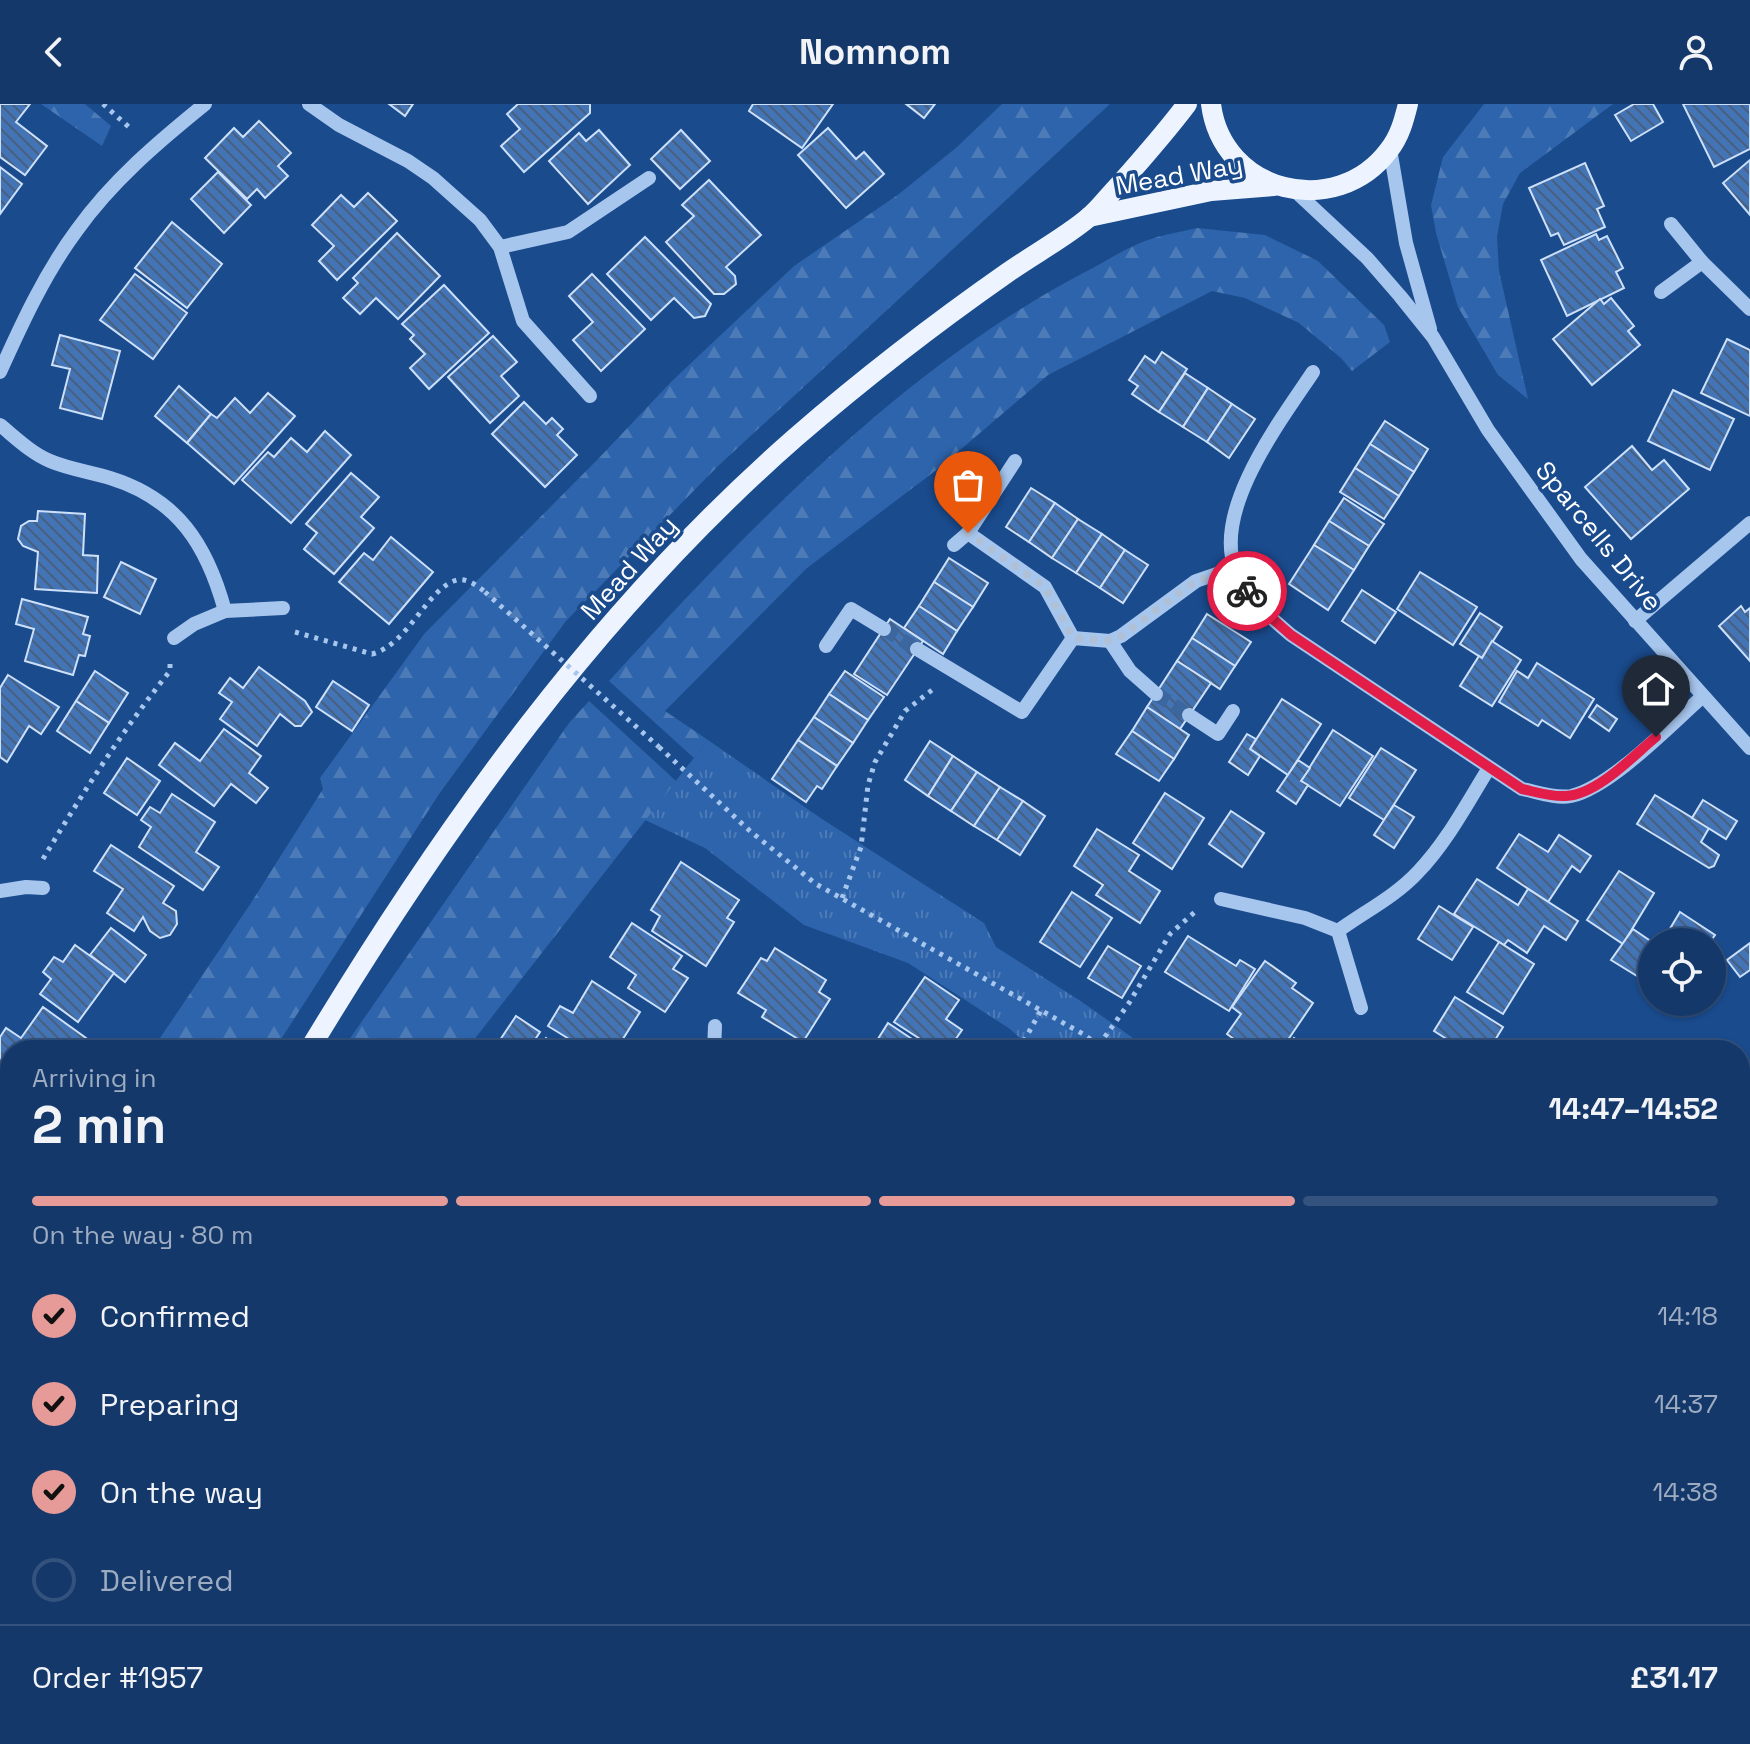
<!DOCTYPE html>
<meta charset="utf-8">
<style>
:root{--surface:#14386a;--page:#1d3f70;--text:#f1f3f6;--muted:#9dacc1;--line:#33527e;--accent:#e69b98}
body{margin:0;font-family:"Space Grotesk",sans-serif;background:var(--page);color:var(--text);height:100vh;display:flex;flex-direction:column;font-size:30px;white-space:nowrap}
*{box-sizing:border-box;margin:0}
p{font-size:26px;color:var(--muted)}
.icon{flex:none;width:44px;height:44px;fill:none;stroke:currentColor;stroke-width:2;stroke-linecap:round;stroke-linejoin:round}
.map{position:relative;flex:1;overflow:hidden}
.drawer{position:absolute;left:0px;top:936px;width:1750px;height:704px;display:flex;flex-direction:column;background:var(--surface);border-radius:32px 32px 0 0;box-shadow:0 2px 6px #0004,0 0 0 2px var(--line)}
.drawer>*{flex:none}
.buttons{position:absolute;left:1638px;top:824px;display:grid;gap:16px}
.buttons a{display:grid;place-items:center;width:88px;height:88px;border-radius:50%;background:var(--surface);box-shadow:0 2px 6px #0004,0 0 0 2px var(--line);font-size:40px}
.pin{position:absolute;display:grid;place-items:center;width:68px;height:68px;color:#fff;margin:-82px -34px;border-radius:50% 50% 50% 0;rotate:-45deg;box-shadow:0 0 8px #0007}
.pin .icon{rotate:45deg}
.courier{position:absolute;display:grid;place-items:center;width:80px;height:80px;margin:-40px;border:6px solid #e11d48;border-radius:50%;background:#fff;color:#222;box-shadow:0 2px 10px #0007}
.head em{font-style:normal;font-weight:700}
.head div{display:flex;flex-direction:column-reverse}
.head{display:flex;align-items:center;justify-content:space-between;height:136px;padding:0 32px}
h1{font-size:52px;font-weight:700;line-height:60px}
.bar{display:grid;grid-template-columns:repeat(4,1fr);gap:12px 8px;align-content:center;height:96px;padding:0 32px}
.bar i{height:10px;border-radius:6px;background:var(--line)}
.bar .selected{background:var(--accent)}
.bar p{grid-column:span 4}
.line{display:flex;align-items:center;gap:20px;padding:0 32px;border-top:2px solid var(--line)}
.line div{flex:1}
ol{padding:0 32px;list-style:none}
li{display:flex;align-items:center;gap:24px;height:88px}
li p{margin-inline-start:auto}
li .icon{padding:8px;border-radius:50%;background:var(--accent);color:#111;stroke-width:4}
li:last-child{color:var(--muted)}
li i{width:44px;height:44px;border:4px solid var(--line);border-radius:50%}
header{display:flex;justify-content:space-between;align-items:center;height:104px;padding:0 32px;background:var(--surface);font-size:36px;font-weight:700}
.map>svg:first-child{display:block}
.grass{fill:url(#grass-tufts)}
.forest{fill:url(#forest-firs)}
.garden{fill:#2d64ab}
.building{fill:url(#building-back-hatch);stroke:#cce0fa;stroke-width:2}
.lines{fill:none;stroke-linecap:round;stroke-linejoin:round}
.minor-tunnel{stroke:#3c669e;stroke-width:14;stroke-dasharray:14 7;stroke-linecap:butt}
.path{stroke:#a7c6ee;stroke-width:5;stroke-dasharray:4 6;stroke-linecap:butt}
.minor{stroke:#a7c6ee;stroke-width:14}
.major{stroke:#edf4ff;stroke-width:20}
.path-bridge{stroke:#a7c6ee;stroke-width:5;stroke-dasharray:4 6;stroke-linecap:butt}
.done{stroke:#afc0d7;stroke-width:8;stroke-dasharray:0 14.4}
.route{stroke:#e11d48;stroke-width:10}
.labels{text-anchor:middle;stroke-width:7;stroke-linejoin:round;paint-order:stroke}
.street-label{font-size:26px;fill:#fff;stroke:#1a4b8d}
</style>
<header><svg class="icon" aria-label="back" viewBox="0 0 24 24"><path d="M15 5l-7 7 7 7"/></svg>Nomnom<svg class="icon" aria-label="person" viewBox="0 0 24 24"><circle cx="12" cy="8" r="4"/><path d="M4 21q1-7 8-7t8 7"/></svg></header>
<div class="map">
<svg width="1750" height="1640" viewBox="0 0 1750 1640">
<defs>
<pattern id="grass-tufts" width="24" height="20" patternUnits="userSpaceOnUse" patternTransform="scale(2)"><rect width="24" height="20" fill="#2d64ab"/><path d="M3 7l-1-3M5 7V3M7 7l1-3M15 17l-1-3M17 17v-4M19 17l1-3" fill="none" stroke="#4c7bb8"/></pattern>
<pattern id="forest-firs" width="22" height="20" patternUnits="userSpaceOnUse" patternTransform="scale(2)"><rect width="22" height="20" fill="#2d64ab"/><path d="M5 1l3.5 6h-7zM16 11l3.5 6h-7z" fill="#4c7bb8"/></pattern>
<pattern id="building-back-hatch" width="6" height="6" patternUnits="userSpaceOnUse" patternTransform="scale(2)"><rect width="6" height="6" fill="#4374b5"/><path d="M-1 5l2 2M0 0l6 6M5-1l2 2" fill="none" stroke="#486080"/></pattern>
</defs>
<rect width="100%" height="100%" fill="#1a4b8d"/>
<g class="grass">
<path d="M708,636l114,79 162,104 12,24 86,55 68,48h-117l-23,-21 -102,-66 -104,-38 -99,-77 -60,-28z"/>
<path d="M10,1338v20l-8,18 1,29 7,15v17l-10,-9v-81z"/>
<path d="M10,1555v42l-10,9v-42z"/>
<path d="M1740,1582l10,2v56h-634l-7,-10h631z"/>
<path d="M335,1630h32l18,10h-31z"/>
</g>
<g class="forest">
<path d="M41,0h44l26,22 -9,20z"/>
<path d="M1002,0h108l-393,363 -151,154 -127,173 -165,256h-122l99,-147 72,-114 -3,-11 105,-145 173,-174 74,-78 122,-115 105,-72 58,-47z"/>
<path d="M1484,0h129l-93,69 -17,31 -6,33 2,34 29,128 -30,-24 -40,-68 -22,-74 -5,-28 12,-48z"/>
<path d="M1197,124l68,7 53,26 66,64 6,17 -38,29 -11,-13 -42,-35 -54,-25 -33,-7 -164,84 -109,93 -132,100 -142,143 43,29 -14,18 -85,-77c140,-152 291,-312 476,-409 20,-10 39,-23 60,-31 16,-6 35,-9 52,-13z"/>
<path d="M589,597l87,80 -210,269h-124l227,-327z"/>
<path d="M10,1154v88h-10v-74z"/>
<path d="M10,1358v62c-10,-22 -10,-40 0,-62z"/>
<path d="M10,1597v33h48l-12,10h-46v-34z"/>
<path d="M253,1630h82l19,10h-82z"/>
<path d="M463,1630h83l16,10h-76z"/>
<path d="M1443,1630h182l22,10h-212z"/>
</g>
<path class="garden" d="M1192,1630h95l-10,10h-74z"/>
<g class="building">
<path d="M0,0h30l-14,18 31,24 -22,29 -25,-18z"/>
<path d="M389,0h24l-8,12z"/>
<path d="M518,0h72v9l-66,59 -23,-26 19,-17 -13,-15z"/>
<path d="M753,0h80l-31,44 -53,-37z"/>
<path d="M906,0h29l-11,14z"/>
<path d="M1634,0h19l10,18 -32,19 -16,-26z"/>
<path d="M1683,0h67v45l-36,18z"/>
<path d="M259,17l32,32 -13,13 10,10 -23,22 -8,-9 -10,10 -42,-41 29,-30 9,9z"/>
<path d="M828,24l28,31 8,-7 20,22 -38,34 -48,-53z"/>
<path d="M599,26l31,35 -42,39 -39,-43 30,-28 7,8z"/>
<path d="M681,26l29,31 -30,28 -29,-30z"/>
<path d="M1750,56v55l-27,-32z"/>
<path d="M1585,59l19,43 -7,3 8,18 -41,18 -6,-12 -7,3 -22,-48z"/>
<path d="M0,63l22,17 -22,30z"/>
<path d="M218,68l33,33 -27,28 -33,-34z"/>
<path d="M709,76l52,55 -35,32 9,9 1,8 -12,10h-10l-48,-52 28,-26 -12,-11z"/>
<path d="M368,89l29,28 -60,59 -18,-19 15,-15 -22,-21 29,-30 13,12z"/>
<path d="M172,118l50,42 -35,44 -52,-40z"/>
<path d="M397,129l43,43 -42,43 -22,-21 -16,16 -17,-16 15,-15 -5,-5z"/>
<path d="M1596,130l3,6 8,-4 16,32 -7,4 8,16 -57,28 -26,-56z"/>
<path d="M645,133l66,67 -6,12 -11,2 -20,-20 -23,22 -44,-46z"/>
<path d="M135,170l52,39 -34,46 -53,-39z"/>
<path d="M592,170l53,55 -44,42 -28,-31 20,-18 -24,-26z"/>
<path d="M444,181l45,48 -60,56 -19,-21 15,-14 -15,-15 4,-4 -12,-11z"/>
<path d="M1611,194l23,28 -6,5 12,14 -48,40 -39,-46 47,-40 4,5z"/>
<path d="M60,231l60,16 -18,68 -42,-11 10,-39 -18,-4z"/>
<path d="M493,232l24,26 -16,14 18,20 -29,27 -42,-46z"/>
<path d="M1727,235l23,11v66l-49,-23z"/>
<path d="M1162,248l25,17 -28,43 -27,-18 6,-8 -9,-6 16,-24 10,7z"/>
<path d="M1185,269l23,15 -25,39 -24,-15z"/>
<path d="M179,282l32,28 -24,29 -32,-27z"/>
<path d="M1208,284l24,16 -25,38 -24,-15z"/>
<path d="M1673,286l61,29 -24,51 -62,-29z"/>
<path d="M268,289l27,23 -61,68 -47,-41 24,-29 6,4 18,-20 15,15z"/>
<path d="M524,298l22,22 6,-6 11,11 -6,6 20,20 -32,32 -53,-53z"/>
<path d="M1232,300l23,15 -26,39 -22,-16z"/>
<path d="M1385,317l43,28 -14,23 -44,-28z"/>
<path d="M325,327l26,24 -60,68 -49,-43 26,-28 6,5 17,-19 16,14z"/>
<path d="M1370,340l44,28 -15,24 -44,-28z"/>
<path d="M1632,342l20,24 12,-10 25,29 -58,50 -46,-52z"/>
<path d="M1355,364l44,28 -15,23 -44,-27z"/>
<path d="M351,369l28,24 -18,20 13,11 -40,46 -30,-25 13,-16 -11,-9z"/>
<path d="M1031,384l24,15 -26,39 -23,-15z"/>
<path d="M1344,394l40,26 -15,22 -40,-25z"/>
<path d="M1055,399l23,16 -26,39 -23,-16z"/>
<path d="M38,407l47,3 -2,41 15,1 -1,37 -62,-4 3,-37 -15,-6 -5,-7 3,-13 8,-5h8z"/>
<path d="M1078,415l24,15 -26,39 -24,-15z"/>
<path d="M1329,417l40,25 -15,24 -40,-25z"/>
<path d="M1102,430l23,16 -25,38 -24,-15z"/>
<path d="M391,433l42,35 -44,52 -50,-42 25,-29 9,7z"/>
<path d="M1314,441l40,25 -26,40 -39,-26z"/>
<path d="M1125,446l23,15 -25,38 -23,-15z"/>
<path d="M949,454l39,25 -15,24 -39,-25z"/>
<path d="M121,458l35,17 -16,35 -36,-17z"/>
<path d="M1420,468l57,35 -24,38 -56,-36z"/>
<path d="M934,478l39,25 -16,24 -38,-25z"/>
<path d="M1362,486l34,22 -21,31 -33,-22z"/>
<path d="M22,495l66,18 -5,17 7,2 -5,20 -6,-1 -6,20 -48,-14 9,-32 -18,-5z"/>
<path d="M919,502l38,25 -14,23 -39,-26z"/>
<path d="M1741,502l4,6 5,-4v53l-31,-35z"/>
<path d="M1480,509l22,14 -20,31 -22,-14z"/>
<path d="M1207,510l44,28 -16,24 -43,-28z"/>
<path d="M890,515l33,22 -36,54 -33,-21z"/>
<path d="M1192,534l43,28 -15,23 -43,-28z"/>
<path d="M1492,537l29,19 -29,46 -32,-20 19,-30 3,2z"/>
<path d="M1177,557l34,22 -31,46 -33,-22z"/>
<path d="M1537,559l57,36 -24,39 -28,-18 -4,6 -39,-24 18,-31 11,7z"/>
<path d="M259,563l46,34 7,11 -11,14h-6l-15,-12 -23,32 -37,-27 12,-17 -13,-9 11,-15 13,10z"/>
<path d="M95,567l33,22 -19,30 -33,-22z"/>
<path d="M845,567l39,26 -16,23 -39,-26z"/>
<path d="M8,571l51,32 -18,27 -12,-8 -22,36 -7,-5v-69z"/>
<path d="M333,577l36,24 -17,26 -36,-24z"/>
<path d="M829,590l39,26 -15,23 -39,-26z"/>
<path d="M1282,595l39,25 -33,51 -38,-26z"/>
<path d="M76,597l33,22 -19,30 -33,-22z"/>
<path d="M1597,601l20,14 -8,12 -20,-14z"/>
<path d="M1147,603l42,28 -15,24 -42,-28z"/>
<path d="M814,613l39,26 -16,23 -39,-26z"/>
<path d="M224,625l37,27 -12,17 19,15 -12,15 -25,-19 -17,22 -55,-41 16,-22 25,18z"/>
<path d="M1333,626l40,26 -33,50 -39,-25z"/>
<path d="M1132,627l42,28 -15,22 -43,-27z"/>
<path d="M1247,630l9,5 -6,10 10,7 -12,19 -19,-13z"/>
<path d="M798,636l39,26 -15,23 -5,-3 -11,16 -34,-23z"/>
<path d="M930,637l23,15 -25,40 -23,-16z"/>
<path d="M1381,644l35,22 -32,50 -35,-22z"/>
<path d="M953,652l24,16 -26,39 -23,-15z"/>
<path d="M127,654l33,23 -23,34 -33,-22z"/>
<path d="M1298,656l12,8 -9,13 7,4 -12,19 -19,-13z"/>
<path d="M977,668l23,15 -26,39 -23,-15z"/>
<path d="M1000,683l23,14 -26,39 -23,-14z"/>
<path d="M1165,689l39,25 -32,51 -39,-26z"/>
<path d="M172,690l43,28 -19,30 23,15 -16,23 -64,-43 12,-20 -10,-7 9,-13 10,6z"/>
<path d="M1655,691l54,33 -8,14 18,13 -5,11 -5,2 -72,-44z"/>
<path d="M1703,696l34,21 -11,18 -34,-21z"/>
<path d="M1023,697l22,15 -25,39 -23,-15z"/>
<path d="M1394,701l20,12 -20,31 -20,-13z"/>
<path d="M1231,707l33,22 -22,34 -33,-23z"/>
<path d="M1097,725l42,26 -10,16 31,20 -20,32 -44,-28 7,-10 -29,-19z"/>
<path d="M1519,730l29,18 11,-17 32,21 -11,16 -8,-6 -24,36 -51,-34z"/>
<path d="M111,741l63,41 -11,17 13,8 1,13 -7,11 -10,3 -10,-7 -7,-14 -9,14 -27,-18 16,-24 -29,-18z"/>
<path d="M681,758l58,38 -12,18 7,4 -28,44 -54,-35 8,-15 -9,-6z"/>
<path d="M1619,767l35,22 -31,51 -36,-24z"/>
<path d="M1477,775l41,26 10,-16 50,32 -12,19 -22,-14 -17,27 -19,-13 -4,5 -50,-31z"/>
<path d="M1072,788l40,26 -32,49 -40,-25z"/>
<path d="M1439,802l34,21 -21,33 -34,-21z"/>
<path d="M1680,808l35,23 -5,7h-48z"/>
<path d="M632,819l50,33 -9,13 15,9 -23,34 -37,-24 8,-13 -26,-18z"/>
<path d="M111,824l35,27 -21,27 -35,-27z"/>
<path d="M1633,825l19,13v16l-3,5 3,2v7l-7,9 -34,-21z"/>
<path d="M1188,832l48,30 4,-6 15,9 -26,42 -64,-39z"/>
<path d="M1499,838l35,22 -31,50 -36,-22z"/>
<path d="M1750,839v27l-10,7 -13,-17z"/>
<path d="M75,841l39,28 -36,49 -38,-28 11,-15 -8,-7 11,-15 9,5z"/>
<path d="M1108,842l33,20 -19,32 -34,-20z"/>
<path d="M775,844l51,32 -7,12 11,7 -27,43 -41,-25 4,-7 -28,-17 23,-35 6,3z"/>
<path d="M1265,857l31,22 -4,5 21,15 -32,47h-39l3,-3 -18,-13 14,-20 -9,-7z"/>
<path d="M925,873l34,23 -13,19 16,11 -14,20h-11l-43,-28z"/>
<path d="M592,877l48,31 -19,30 11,8h-45l-39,-24 12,-20 13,7z"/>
<path d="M1455,893l48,30 -14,23h-25l-30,-19z"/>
<path d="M43,903l43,31 -8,12h-68v20l-10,-8v-25l6,-9 15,10z"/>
<path d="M516,912l24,16 -12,18h-13l-15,-10z"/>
<path d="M888,919l30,20 -5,7h-42z"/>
<path d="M546,934l20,12h-27z"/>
<path d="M1294,934l18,12h-26z"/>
<path d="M7,975l3,2v85l-10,-7v-70z"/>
<path d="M1740,1045l8,35 -8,2z"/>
<path d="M1750,1298v31l-10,-6v-9z"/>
<path d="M1750,1410v24l-10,-6z"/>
<path d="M1740,1500h10v53l-10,1z"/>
<path d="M732,1630h58l10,3 -1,7h-69z"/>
<path d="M942,1630h6l24,10h-34z"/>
</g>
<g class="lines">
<g class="minor-tunnel">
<path d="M884,525l33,20"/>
<path d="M1156,590l33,21"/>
</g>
<g class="path">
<path d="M103,0l28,25"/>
<path d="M295,528l77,22c37,-10 55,-66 85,-74 10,-2 21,6 28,12"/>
<path d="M659,643l91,84 66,53 267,150 22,16"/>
<path d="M43,755c39,-65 79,-128 127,-188v-7"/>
<path d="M842,794l19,-51 7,-62 7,-23 30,-51 27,-21"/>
<path d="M1099,941l30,-42 41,-69 26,-23"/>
<path d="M1019,946l22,-40"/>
<path d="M1740,1615l10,-6"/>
<path d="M1123,1630l6,10"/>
<path d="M1695,1630l17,10"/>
<path d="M1134,1640l3,-10"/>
<path d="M1706,1640l11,-10"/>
</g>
<g class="minor">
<path d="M309,0l30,21 69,36 25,17 47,42 20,27 23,74 67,75"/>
<path d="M1390,45l16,94 24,86"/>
<path d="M1293,85l74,69 33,38 33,41 55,93 93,129 169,189"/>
<path d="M1671,120l31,38 48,47"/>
<path d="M500,143l68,-15 81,-54"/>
<path d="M1661,188l41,-30"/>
<path d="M0,268c22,-49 45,-99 77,-142 35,-49 81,-88 128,-126"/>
<path d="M1313,268c-32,48 -102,139 -77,199 11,28 33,45 55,64l231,154c15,3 34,10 49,7 40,-9 99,-71 131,-99"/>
<path d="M0,321c16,13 31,28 50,36 19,8 40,11 60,17 68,21 97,67 115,133l58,-3"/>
<path d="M968,429l77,54 28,51"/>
<path d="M954,441l14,-12 47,-72"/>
<path d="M1635,517l115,-98"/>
<path d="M174,534l20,-14 31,-13"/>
<path d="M1110,537l20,30 26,23"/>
<path d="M826,542l25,-37 33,20"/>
<path d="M917,545l105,63 51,-74 37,3 11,-5 75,-55 38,-13"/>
<path d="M1189,611l29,19 15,-23"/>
<path d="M0,787l26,-4 17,1"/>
<path d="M1221,795l84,19 33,13"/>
<path d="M1361,904l-23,-77c26,-19 58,-35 80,-59 29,-30 49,-69 71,-104"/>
<path d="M714,946l1,-24"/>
<path d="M1740,1163l10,7"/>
<path d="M0,1284l10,2"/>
<path d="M400,1630l14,10"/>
<path d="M647,1640l2,-10"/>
<path d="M1037,1640l1,-10"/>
</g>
<g class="major">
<path d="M1211,0c11,89 125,117 178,46 11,-14 15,-30 19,-46"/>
<path d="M1089,113l122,-26 63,-5"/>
<path d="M309,946c135,-224 289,-440 487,-613 67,-58 138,-113 211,-164 27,-19 57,-35 81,-55 12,-10 21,-23 32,-34 23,-26 46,-52 67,-80"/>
<path d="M0,1302l10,-6"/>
<path d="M0,1476l10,4"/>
<path d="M0,1553l10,-11"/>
</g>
<path class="path-bridge" d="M485,488l174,155"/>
</g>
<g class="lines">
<path class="done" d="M968,429l77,54 28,51 37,3 11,-5 75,-55 38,-13 13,23"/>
<path class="route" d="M1247,487l12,16 32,28 231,154c14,3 29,8 44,7 31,-1 67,-40 90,-59"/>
</g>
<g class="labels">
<g class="street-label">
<text transform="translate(1179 71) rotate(-10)" y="9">Mead Way</text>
<text transform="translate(1599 432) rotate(51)" y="9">Sparcells Drive</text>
<text transform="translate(629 464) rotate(-48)" y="9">Mead Way</text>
</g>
</g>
</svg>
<div class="buttons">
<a><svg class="icon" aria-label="locate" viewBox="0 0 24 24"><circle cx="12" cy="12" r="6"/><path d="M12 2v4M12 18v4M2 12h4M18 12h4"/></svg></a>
</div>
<div class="pin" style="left:968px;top:429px;background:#ea580c"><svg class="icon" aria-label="bag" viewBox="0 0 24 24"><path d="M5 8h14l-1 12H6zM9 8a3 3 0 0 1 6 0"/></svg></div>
<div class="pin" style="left:1656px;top:633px;background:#1f2937"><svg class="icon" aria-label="home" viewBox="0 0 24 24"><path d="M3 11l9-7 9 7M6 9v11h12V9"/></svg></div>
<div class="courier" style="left:1247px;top:487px"><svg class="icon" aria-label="bike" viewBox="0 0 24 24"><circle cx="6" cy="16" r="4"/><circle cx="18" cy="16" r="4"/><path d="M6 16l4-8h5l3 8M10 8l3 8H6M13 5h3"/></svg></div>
<section class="drawer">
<div class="head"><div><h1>2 min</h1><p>Arriving in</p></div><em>14:47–14:52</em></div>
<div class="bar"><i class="selected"></i><i class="selected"></i><i class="selected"></i><i></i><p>On the way · 80 m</p></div>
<ol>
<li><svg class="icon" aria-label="check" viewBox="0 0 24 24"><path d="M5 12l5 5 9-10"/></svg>Confirmed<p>14:18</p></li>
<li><svg class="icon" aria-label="check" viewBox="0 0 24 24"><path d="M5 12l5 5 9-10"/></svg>Preparing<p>14:37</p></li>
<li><svg class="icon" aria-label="check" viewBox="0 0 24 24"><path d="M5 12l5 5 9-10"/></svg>On the way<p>14:38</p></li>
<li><i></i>Delivered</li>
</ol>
<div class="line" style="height:104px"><div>Order #1957</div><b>£31.17</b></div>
</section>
</div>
